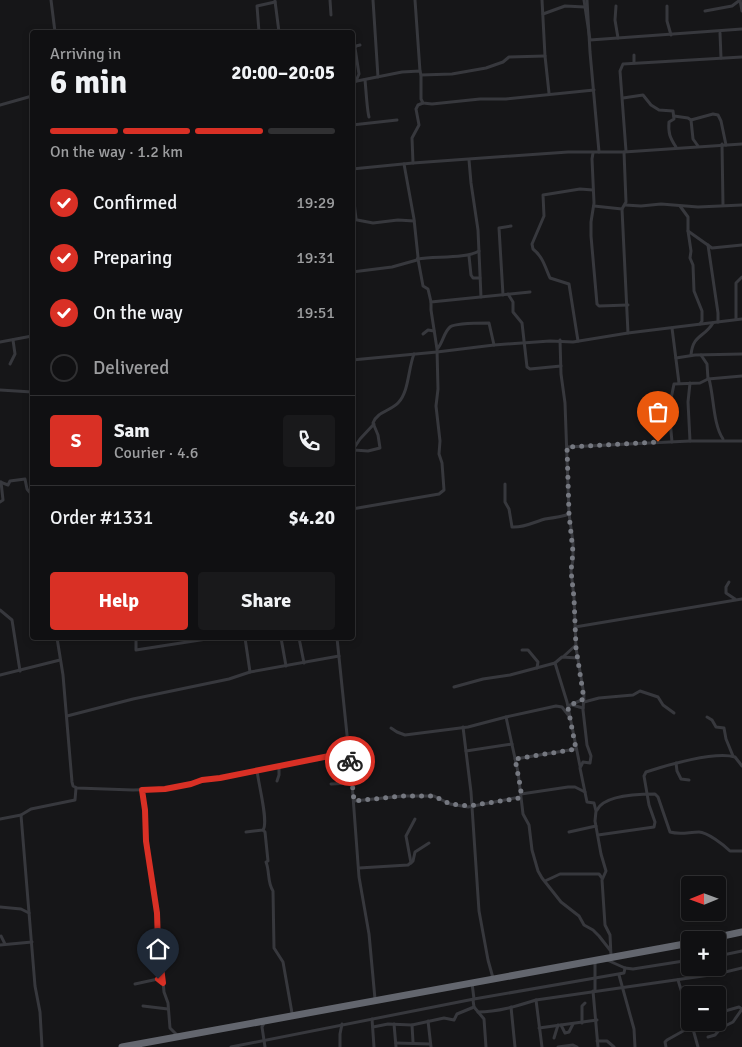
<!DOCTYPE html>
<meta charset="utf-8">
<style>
:root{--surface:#101012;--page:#19191b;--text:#f1f3f6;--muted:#9c9d9f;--line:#303032;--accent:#d93025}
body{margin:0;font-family:Signika,sans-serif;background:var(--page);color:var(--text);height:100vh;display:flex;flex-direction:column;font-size:19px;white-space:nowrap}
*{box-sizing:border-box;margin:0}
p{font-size:16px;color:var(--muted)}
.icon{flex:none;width:28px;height:28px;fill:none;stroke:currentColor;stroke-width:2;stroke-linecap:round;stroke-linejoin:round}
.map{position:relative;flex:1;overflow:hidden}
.panel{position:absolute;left:30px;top:30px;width:325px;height:610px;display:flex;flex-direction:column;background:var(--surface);border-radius:5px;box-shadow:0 2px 8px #0003,0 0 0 1px var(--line)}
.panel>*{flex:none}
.needle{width:32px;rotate:269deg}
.fabs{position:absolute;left:681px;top:876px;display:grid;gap:10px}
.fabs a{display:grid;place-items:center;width:45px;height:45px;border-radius:5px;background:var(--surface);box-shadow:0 2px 8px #0003,0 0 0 1px var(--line);font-size:25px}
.pin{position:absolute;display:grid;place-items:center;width:42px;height:42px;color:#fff;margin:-51px -21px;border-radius:50% 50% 50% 0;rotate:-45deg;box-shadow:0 0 5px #0007}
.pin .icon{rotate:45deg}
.courier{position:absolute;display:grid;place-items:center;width:50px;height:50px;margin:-25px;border:4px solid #d93025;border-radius:50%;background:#fff;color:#222;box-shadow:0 1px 6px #0007}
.head em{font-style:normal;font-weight:700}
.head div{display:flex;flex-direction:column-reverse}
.head{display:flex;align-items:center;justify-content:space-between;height:85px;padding:0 20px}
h1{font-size:32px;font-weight:700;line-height:38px}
.bar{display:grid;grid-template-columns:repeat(4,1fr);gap:8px 5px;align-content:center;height:60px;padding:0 20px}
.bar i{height:6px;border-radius:4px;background:var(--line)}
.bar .current{background:var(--accent)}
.bar p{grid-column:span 4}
.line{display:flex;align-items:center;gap:12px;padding:0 20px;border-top:1px solid var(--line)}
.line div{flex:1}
.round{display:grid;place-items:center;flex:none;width:52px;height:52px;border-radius:5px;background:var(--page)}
ol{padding:0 20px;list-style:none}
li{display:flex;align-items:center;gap:15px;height:55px}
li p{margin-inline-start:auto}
li .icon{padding:5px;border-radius:50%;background:var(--accent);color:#fff;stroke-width:4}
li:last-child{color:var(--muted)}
li i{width:28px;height:28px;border:2px solid var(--line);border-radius:50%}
.button{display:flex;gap:10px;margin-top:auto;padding:10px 20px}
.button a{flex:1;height:58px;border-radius:5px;background:var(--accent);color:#fff;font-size:20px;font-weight:700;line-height:58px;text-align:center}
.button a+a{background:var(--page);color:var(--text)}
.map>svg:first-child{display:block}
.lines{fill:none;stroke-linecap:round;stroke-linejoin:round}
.street{stroke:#37383d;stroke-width:3}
.highway{stroke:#63666e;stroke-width:7}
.done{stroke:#757880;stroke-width:5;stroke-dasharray:0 9}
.route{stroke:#d93025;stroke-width:6}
</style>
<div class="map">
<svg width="742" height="1047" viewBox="0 0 742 1047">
<rect width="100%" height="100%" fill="#161618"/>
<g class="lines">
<g class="street">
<path d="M51,0l4,32"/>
<path d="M330,0l1,15"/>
<path d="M373,0l5,77"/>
<path d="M415,0l5,71"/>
<path d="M542,0l3,56 4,37"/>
<path d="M584,0l6,40 152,-11"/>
<path d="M587,0l3,52 9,100"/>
<path d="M740,0l2,11"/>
<path d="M275,1l4,31"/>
<path d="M616,6l-1,14 3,18"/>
<path d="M667,6v15l4,14"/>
<path d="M705,11l27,-5 8,-6"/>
<path d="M543,14l22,-8 20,1"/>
<path d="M259,32l-2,-26 18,-4"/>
<path d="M720,33l1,25"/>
<path d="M634,63v-8"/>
<path d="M421,75v24l2,4 9,1 48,-5h26l88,-9"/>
<path d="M365,80c1,9 2,30 4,37"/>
<path d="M356,81l3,-7 -4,-26 1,-2 4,-1"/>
<path d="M352,82l50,-10 18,-1 1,4 31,-1 34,-6 17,-6 6,-5 36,-1"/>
<path d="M623,98l20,-3 8,10 8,5 14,1 1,8 -5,3c-1,11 1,16 7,25"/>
<path d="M0,105l32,-9"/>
<path d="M674,116l14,2 3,2 2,19 5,7"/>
<path d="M691,120l22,-6 5,1 3,6 5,24"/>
<path d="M352,125l45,-5"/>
<path d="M722,144l1,61"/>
<path d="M626,151l-6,-80 3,-7 119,-7"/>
<path d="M593,153l-1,6 2,44 -3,19v14l6,68 2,2 29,-1"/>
<path d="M469,160l2,23 7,47 3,67"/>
<path d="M413,163l-1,-25 7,-13 -3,-16 2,-4 5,-2"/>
<path d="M352,169l61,-6 155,-11h56l118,-8"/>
<path d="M354,202l2,17"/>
<path d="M625,205l16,1 20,-2 37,3 44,-2"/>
<path d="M594,206l28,3 6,124"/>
<path d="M680,206l8,11v14l3,20 -1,7 3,7 1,26 8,20v10l-2,3"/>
<path d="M622,209l4,-7 -2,-50"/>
<path d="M352,219l21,4 25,-3 16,1"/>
<path d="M688,231l24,17 30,-3"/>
<path d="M708,245l10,68v9"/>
<path d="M469,256l2,19 2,3h7"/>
<path d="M418,259c16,-3 48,0 61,-8"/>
<path d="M418,259l5,27 5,3 3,13"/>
<path d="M352,272l40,-5 25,-7 1,-3 -4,-38 -10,-55"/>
<path d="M508,294l5,8v10l9,11 5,44 3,2 31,-3"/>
<path d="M503,295l-4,-67 12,-2"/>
<path d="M736,319v-36l6,-6"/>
<path d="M672,328l7,55"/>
<path d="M423,334l5,-4 6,1"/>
<path d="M560,340l1,34 4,29 4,111 4,28v18l-2,11 3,27 2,50 8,47 -1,15 4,35 4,11 -1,7 -7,-1 -3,6 7,34 7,1 2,8 -1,10 6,33 5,17 -4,9 3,45 5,10 1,21"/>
<path d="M578,341l-9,-57 -19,-6c-5,-11 -7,-21 -17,-29l-1,-5 12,-28 -1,-21 37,-6 13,1"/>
<path d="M0,342l32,-6"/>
<path d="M438,348c5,-6 6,-16 12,-21 5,-4 32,-4 39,-4l5,22"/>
<path d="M691,355c2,-21 13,-17 22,-32"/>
<path d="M701,355l6,9 1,15"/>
<path d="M676,358l19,-3 47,-1"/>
<path d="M352,360l85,-8 57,-7 56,-4 23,1 55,-9 114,-14"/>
<path d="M10,364l5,-10 -2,-14"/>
<path d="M709,379c5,18 4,45 14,60"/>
<path d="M690,383l-2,19 2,39"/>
<path d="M0,390l32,2"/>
<path d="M672,442l-3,-33 5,-25 26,-1 8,-4 34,-3"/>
<path d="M567,447l123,-6h52"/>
<path d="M354,448l6,-9 14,-15"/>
<path d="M352,451l2,-1 14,1 12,-3 -2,-13 -5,-12c4,-11 17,-12 25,-20 11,-11 10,-34 16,-49"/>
<path d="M0,482l8,3 2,-4 15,-2 2,10 5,6"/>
<path d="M505,484v18l4,7 3,18c12,1 22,-5 33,-8 8,-1 16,-2 24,-5"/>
<path d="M0,502l3,-2 -2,-18"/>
<path d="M352,509l87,-15 5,-4 -2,-27 -3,-9 1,-13 -4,-35 2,-17 -1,-40 -6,-39v-8l99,-10"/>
<path d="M729,582l-3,5v6l9,6"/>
<path d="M0,610l12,10 8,51"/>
<path d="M575,627l167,-28"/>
<path d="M57,638l6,37 9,107 1,4 4,2 56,2 32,-1 26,-5 12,-4 17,-2 129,-26"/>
<path d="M136,638v12l77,-12"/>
<path d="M245,638l5,34"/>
<path d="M281,638l5,28"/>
<path d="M299,638l5,25"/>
<path d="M337,638l15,145 7,94 10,57 6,65"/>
<path d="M522,650h6l10,12 -1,6"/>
<path d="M564,656l12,-11"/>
<path d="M577,658l-15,-1 -7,6 12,39 13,64"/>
<path d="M0,675l60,-15"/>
<path d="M454,687l29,-8 27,-4 45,-12"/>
<path d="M584,702l15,-4 34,-3 7,-4 18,6 5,8 11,8"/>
<path d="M572,705l11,3"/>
<path d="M568,708l2,-3 14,-6"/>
<path d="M67,716l66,-17 96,-20 21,-7 89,-16"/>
<path d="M569,716l-7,-9 -6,-1 -50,11 12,55 5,42 6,11 3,25 6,21 4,7 19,24 18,14 5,9 9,5 6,6 11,14"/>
<path d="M707,717l5,3 4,7 8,1 2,11 7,17"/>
<path d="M463,727l8,65 8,119 9,49 5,18"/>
<path d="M391,728l6,4 8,3 63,-8 38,-10"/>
<path d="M466,751l46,-7"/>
<path d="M515,759l61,-10"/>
<path d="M676,763l1,8 4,8 8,1"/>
<path d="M277,781l2,-6v-9"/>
<path d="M331,784l21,-1"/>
<path d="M142,790l3,20 1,31 11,72 1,31 3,15 3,33 4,11 2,25 7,7"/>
<path d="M521,794l47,-7h7l10,5"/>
<path d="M354,801l49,-5h31l16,8 18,3 52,-10"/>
<path d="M597,810c7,-15 42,-16 58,-16l3,3 12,35c10,3 19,0 29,0 8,0 25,13 31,19h12"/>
<path d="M21,815l14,171 5,26 2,35"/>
<path d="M0,819l21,-4 10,-6 44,-9 1,-12"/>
<path d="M263,830l2,2 3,29 -2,1c4,10 1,20 7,29l1,57 9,14 9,51"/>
<path d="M246,832l17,-2c6,-8 -5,-47 -6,-60"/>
<path d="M569,832l27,-6"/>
<path d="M598,835l56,-8 1,-5 -6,-17 -5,-29 2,-4c21,-7 69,-21 89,-15l7,9"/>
<path d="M411,863l-5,-27 9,-17"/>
<path d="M359,868l49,-3 5,-4 2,-9 14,-9"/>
<path d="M545,881l15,-7h39l3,4"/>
<path d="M0,907l21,2 8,4"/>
<path d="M1,936l4,8"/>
<path d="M0,945l32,-3"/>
<path d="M718,956l24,-5"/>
<path d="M607,960l18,8 8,1 57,-9"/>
<path d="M619,975l15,54 1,18"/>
<path d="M678,980l12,39"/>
<path d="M472,983l2,16"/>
<path d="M135,984l23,-5 5,3"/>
<path d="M593,991l5,56"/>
<path d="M595,991v-30"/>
<path d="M473,1000l1,7 10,12 2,28"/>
<path d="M536,1000l6,47"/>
<path d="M143,1006l25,3"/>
<path d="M511,1007l4,40"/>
<path d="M478,1012c20,0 39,-6 58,-12l181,-26 25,-6"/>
<path d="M718,1013l21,-6 3,2"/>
<path d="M372,1019l2,28"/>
<path d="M428,1021l3,26"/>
<path d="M691,1022l7,25"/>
<path d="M582,1023v-17l3,-3"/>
<path d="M394,1024l2,23"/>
<path d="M412,1025l1,17"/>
<path d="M561,1025l4,8 4,-1 4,-8"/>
<path d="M373,1027l15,-3 24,1 32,-7 10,2 3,-6 17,-7"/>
<path d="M539,1028l58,-8"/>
<path d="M708,1037l7,-2 6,-7 12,-6 9,-13"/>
<path d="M554,1038l4,-13"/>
<path d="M597,1041h10l7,6"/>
<path d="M396,1043l34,1"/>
<path d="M231,1047l243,-48 150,-26 1,-5"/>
<path d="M265,1047l-3,-20 3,-6"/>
<path d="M340,1047v-13l2,-10"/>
<path d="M558,1047l15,-2 4,2"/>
<path d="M666,1047l-1,-5 2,-2 25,-14"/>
</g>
<g class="highway">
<path d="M704,940l38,-8"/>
<path d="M122,1047l568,-104"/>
</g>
</g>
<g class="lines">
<path class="done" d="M350,761l4,40 49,-5h31l16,8 18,2 52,-8 1,-8 -6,-31 61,-10 -8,-41 2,-3 14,-6 -8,-51 -2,-50 -3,-27 2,-19 -4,-38 -2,-67 91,-5"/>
<path class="route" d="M158,979l5,4 -5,-39 -1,-31 -11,-72 -1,-31 -3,-20 23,-1 26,-5 11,-4 18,-2 129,-26 1,9"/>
</g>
</svg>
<div class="fabs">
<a><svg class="needle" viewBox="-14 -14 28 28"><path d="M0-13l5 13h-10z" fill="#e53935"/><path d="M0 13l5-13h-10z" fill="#9c9d9f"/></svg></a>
<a>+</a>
<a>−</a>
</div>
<div class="pin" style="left:658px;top:442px;background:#ea580c"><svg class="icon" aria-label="bag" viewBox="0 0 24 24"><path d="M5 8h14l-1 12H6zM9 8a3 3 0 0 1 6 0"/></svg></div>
<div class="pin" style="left:158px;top:979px;background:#1f2937"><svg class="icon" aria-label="home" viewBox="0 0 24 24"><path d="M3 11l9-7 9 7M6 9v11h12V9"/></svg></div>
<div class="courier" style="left:350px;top:761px"><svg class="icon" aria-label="bike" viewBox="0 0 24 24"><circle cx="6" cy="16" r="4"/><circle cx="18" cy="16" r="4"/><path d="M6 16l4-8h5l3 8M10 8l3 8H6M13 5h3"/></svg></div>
<section class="panel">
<div class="head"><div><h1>6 min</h1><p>Arriving in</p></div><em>20:00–20:05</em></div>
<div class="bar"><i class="current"></i><i class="current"></i><i class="current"></i><i></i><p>On the way · 1.2 km</p></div>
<ol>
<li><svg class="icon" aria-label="check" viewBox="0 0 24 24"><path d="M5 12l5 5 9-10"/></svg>Confirmed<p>19:29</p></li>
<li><svg class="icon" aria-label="check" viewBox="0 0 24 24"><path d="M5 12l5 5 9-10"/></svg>Preparing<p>19:31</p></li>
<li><svg class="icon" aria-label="check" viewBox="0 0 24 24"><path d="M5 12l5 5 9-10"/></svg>On the way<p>19:51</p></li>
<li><i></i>Delivered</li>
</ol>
<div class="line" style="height:90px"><b class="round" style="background:var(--accent);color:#fff">S</b><div><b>Sam</b><p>Courier · 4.6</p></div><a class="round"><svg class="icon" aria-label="phone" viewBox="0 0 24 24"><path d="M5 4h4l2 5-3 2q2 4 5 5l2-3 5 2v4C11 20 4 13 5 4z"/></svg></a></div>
<div class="line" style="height:65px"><div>Order #1331</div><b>$4.20</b></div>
<div class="button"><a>Help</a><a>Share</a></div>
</section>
</div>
